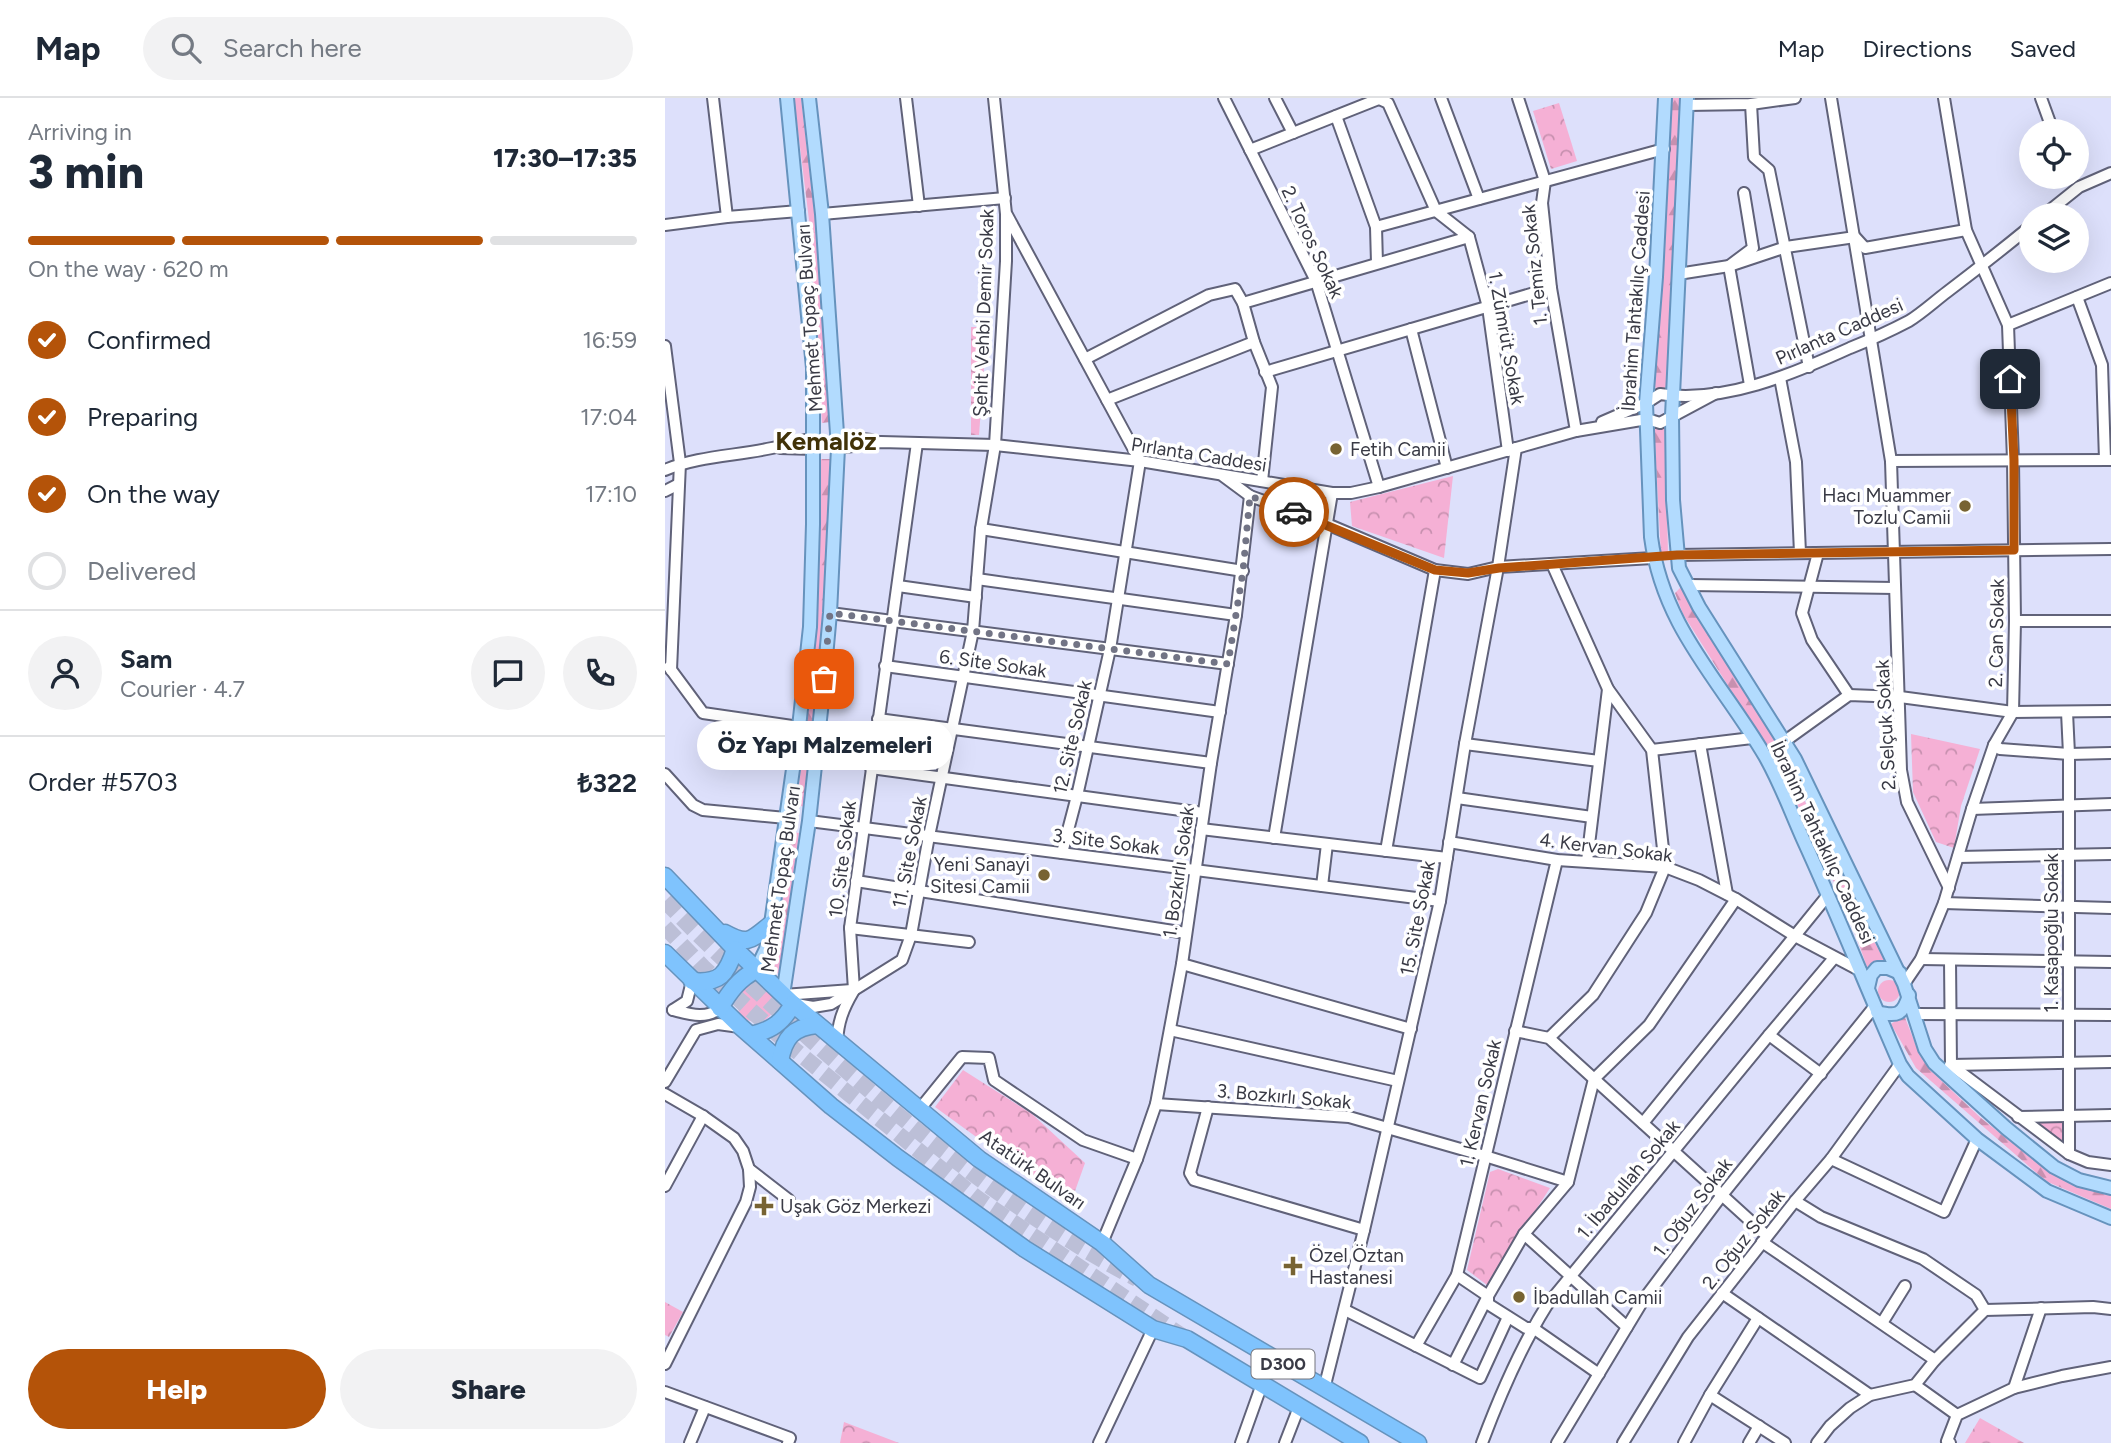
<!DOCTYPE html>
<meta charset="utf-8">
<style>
:root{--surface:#fff;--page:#f2f2f3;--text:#1f2937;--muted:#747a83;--line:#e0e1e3;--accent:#b45309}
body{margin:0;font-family:Figtree,sans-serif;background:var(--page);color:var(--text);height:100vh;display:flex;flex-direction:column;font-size:26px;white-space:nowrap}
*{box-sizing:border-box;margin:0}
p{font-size:23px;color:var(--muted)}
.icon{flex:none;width:38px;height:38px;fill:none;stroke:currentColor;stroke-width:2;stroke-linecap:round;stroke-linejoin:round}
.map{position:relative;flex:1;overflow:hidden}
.sheet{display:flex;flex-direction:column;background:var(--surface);width:665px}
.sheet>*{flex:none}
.controls{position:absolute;left:1354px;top:21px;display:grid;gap:14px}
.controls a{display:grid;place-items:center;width:70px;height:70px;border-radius:50%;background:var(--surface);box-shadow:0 7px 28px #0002;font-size:35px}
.pin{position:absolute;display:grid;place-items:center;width:60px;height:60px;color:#fff;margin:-30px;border-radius:14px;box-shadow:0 4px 10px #0006}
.courier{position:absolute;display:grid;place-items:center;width:70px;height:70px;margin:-35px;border:5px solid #b45309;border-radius:50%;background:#fff;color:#222;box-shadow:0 2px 9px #0007}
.bubble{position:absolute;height:49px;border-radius:24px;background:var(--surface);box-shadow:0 7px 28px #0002;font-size:23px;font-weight:800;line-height:49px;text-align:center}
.overview em{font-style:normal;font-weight:800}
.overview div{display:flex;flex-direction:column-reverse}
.overview{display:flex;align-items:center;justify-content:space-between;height:119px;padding:0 28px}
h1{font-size:46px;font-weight:800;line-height:52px}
.bar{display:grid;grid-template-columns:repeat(4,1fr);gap:10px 7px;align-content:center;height:84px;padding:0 28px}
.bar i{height:9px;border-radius:5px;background:var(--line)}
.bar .current{background:var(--accent)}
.bar p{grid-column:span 4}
.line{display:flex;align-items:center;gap:18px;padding:0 28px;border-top:2px solid var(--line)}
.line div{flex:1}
.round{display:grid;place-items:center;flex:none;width:74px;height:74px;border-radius:37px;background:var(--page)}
ol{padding:0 28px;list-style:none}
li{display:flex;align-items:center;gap:21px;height:77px}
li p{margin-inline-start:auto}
li .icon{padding:7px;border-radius:50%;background:var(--accent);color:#fff;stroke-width:4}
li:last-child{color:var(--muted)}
li i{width:38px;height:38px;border:4px solid var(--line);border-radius:50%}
.cta{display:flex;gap:14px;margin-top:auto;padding:14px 28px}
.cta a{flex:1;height:80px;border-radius:42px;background:var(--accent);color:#fff;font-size:28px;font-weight:800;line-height:80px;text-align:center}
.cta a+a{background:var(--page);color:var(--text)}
header{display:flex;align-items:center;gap:42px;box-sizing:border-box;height:98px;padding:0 35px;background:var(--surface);border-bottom:2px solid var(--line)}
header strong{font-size:33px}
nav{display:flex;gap:38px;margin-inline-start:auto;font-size:24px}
.search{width:490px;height:63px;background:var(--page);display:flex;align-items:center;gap:18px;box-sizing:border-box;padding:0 24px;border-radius:38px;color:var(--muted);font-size:26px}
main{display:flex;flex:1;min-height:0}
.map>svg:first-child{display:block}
.green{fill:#f5b0d5}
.forest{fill:url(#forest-firs)}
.park{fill:url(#park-crowns)}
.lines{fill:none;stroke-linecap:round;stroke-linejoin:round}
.highway-tunnel{stroke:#bcbfd7;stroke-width:16;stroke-dasharray:16 8;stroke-linecap:butt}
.minor-casing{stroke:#606279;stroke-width:14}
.major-casing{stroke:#6693bd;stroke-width:16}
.highway-casing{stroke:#6693bd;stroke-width:19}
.minor{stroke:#fff;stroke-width:10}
.major{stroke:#b2dbfe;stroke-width:12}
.highway{stroke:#7fc3fd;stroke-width:16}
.done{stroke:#727485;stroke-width:7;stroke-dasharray:0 12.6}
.route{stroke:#b45309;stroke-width:9}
.poi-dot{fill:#776332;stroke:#fff;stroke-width:2.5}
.labels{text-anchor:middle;stroke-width:7;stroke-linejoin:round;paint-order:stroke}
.shield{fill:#fff;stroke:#74757d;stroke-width:2}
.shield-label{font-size:18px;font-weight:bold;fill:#393a45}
.street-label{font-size:19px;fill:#393a45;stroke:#fff}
.poi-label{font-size:19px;fill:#393a45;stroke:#fff;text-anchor:start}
.district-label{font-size:26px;font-weight:bold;fill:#413208;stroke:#fff}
</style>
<header>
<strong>Map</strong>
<div class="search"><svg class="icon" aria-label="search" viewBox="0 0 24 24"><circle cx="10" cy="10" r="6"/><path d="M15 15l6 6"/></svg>Search here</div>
<nav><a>Map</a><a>Directions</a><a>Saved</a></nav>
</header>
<main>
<section class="sheet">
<div class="overview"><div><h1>3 min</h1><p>Arriving in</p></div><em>17:30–17:35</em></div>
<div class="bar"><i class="current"></i><i class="current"></i><i class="current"></i><i></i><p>On the way · 620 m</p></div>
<ol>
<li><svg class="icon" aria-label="check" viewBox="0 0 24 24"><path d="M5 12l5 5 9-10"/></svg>Confirmed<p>16:59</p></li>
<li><svg class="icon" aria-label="check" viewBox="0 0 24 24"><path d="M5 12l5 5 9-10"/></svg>Preparing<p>17:04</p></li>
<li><svg class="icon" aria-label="check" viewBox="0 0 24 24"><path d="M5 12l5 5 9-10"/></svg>On the way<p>17:10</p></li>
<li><i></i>Delivered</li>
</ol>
<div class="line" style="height:126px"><a class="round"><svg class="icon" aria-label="person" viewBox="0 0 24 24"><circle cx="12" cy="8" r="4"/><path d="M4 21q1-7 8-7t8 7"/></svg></a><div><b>Sam</b><p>Courier · 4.7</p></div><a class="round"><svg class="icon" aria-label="chat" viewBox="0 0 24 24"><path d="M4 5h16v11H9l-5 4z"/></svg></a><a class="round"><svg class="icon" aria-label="phone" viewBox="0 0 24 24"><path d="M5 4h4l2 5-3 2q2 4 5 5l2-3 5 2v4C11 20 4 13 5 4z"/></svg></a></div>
<div class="line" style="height:91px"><div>Order #5703</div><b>₺322</b></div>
<div class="cta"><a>Help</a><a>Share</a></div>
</section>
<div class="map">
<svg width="1446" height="1345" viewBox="0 0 1446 1345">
<defs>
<pattern id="forest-firs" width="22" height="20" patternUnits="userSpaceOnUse" patternTransform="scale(1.75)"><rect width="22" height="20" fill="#f5b0d5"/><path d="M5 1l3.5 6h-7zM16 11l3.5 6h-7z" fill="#c790af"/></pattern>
<pattern id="park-crowns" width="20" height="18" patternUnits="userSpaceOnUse" patternTransform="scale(1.75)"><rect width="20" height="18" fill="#f5b0d5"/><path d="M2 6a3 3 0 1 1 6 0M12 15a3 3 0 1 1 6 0" fill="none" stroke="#c790af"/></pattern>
</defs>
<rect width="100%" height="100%" fill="#dde0fb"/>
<g class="green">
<circle cx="1224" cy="893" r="11"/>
<circle cx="91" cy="905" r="19"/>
</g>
<g class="forest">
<path d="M129,0h7l14,121 15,203 -8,1 -13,-203z"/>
<path d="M1006,0h9l-14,289 -6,2 -6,-2 10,-129z"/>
<path d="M989,329h11l3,126 -7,1z"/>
<path d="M156,361h11l-10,172 -17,176 -8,-2 19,-178z"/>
<path d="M1015,490h4l11,24 25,42 58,90 62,132 44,84 -17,7 -21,-59 -65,-138 -98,-156 -8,-21z"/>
<path d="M126,734l8,1 -10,88 -9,54 -15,-11c18,-27 20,-97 26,-132z"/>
<path d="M1239,917l16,41 11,15 50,47 65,52 35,18 30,7v14l-63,-27 -9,-7 -123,-107 -25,-44z"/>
</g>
<g class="park">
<path d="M894,5l18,58 -26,8 -18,-58z"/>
<path d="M306,229h16l-8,108h-8z"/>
<path d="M788,378l-9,82 -92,-32 -2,-24z"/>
<path d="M1246,636l69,15 -19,57 -7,42 -18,-6 -23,-50z"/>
<path d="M298,972l69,44 53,49 -15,42 -135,-98z"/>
<path d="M1397,1024v20l-28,-19z"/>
<path d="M833,1071l52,19 -63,97 -20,-15 23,-98z"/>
<path d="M0,1204l18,10 -14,25 -4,-2z"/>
<path d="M1315,1320l44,25h-59z"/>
<path d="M179,1324l55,21h-59z"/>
</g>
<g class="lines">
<g class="highway-tunnel">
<path d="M0,803c61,63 124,121 191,178 87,75 178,146 281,200"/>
<path d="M0,829l39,41 91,82 182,148 205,138"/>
</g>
<g class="minor-casing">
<g id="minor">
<path d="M48,0l14,119"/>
<path d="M241,0l13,108"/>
<path d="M559,0l92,183 63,206"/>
<path d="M610,0l18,35"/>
<path d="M712,0l11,5 48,108 33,26 19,70 20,144"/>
<path d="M776,0l38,101"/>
<path d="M853,0l27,83 -3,22 9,85 25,143"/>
<path d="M1166,0l60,363 10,309 6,32 42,86"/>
<path d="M1376,0l12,33"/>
<path d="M1086,6l3,53 15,13 40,197"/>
<path d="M1022,7l64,-1 44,-6"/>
<path d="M671,18l40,111 1,36"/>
<path d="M585,52l131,-52"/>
<path d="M1079,95l9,55 -24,18 21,119"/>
<path d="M157,116l183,-16"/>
<path d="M342,117l133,246 -30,188 -33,147 -15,57"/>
<path d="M1379,117l35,-28 32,-14"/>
<path d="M0,127l62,-8 72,-6"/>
<path d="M711,129l288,-78"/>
<path d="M1013,176l51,-8 57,-19 69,-10 10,11 101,-18"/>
<path d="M1412,199l25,68 3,95"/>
<path d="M578,205l226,-66"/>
<path d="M1343,227l103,-42"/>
<path d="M746,231l36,139"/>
<path d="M0,248l15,117 -9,207"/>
<path d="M420,261l124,-64 26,-6 8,14 11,39 18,45 -10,94"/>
<path d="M600,274l286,-84"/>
<path d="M1115,280l16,84 4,91"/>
<path d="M442,302l147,-58"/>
<path d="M937,324l44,-19 14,-9c63,10 133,-20 190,-46 20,-8 40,-17 59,-27 13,-8 26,-20 38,-29 29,-22 57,-44 85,-67"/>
<path d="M172,338l34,4"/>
<path d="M115,350l34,1"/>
<path d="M173,350l43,-6 114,3 145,16 192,32h19l28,-6 197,-56 71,-12 13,4 56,-30"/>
<path d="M1226,363l220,-1"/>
<path d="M0,372c33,-14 71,-14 107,-22 14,-3 27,-7 42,-10"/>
<path d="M558,378l27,20 77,28 108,46 33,4 30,-7 155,-9"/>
<path d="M0,393l14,-7"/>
<path d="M316,431l262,42"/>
<path d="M1153,455l-16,60 10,27 37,55"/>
<path d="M1012,457l434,-6"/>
<path d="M312,481l259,36"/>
<path d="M1024,487l206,3"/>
<path d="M233,488l78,11"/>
<path d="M165,515l398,51"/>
<path d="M1350,523h96"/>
<path d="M220,568l335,46"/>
<path d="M4,569l34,46 96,14"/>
<path d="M1402,614l2,42v400"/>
<path d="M213,621l333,44"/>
<path d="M1120,643l64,-46 51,2 113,15 98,-1"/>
<path d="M800,646l134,17"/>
<path d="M1035,646l27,150"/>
<path d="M1329,647l6,4 69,5 42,-1"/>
<path d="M987,652l100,-12"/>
<path d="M206,670l332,45"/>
<path d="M0,676l28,31 10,5 83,8"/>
<path d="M792,700l135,19"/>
<path d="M1307,711l139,-5"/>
<path d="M144,723l631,80"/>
<path d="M536,731l246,29"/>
<path d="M609,740l58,-345"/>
<path d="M784,744l108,18 108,7 34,13 37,19 59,37 66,35"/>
<path d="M721,753l49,-281"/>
<path d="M1293,759l153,-3"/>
<path d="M922,763l21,-172"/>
<path d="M191,783l330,52"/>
<path d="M657,788l5,-42"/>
<path d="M1279,805l167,5"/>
<path d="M185,830l119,14"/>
<path d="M1256,861l190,3"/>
<path d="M1285,862l1,105 118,89 19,8 23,3"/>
<path d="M517,866l229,65"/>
<path d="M1239,886l17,-25 23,-56 28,-94 22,-64 19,-33 2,-91 -2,-161 -5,-135 -42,-95 -22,-132"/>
<path d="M189,892l-4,-62 67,-485"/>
<path d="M118,897l69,-5"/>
<path d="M131,906l17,3 18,-3 23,-14 48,-30 9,-25 18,-99 44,-205 8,-102 14,-84 11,-184v-47l-12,-116"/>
<path d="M8,912c16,4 33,10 47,-2"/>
<path d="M8,912l14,-9 5,-20"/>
<path d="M1250,916l196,1"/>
<path d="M505,932l228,51"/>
<path d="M850,933l34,7 218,198"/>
<path d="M1104,937l52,39"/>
<path d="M884,940l44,-43 53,-82 19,-46 -13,-117 -44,-61 -56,-125"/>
<path d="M172,944c1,-20 6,-33 16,-50"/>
<path d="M1285,967l161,-3"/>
<path d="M0,984l31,-52 22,-6 22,3"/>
<path d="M0,996l38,22 31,22 9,13 6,18 40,31"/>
<path d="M491,1006l193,13 136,39 83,26"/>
<path d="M543,1009l-18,66 4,7 170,50"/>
<path d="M254,1012l43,-53 27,1 5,22 89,60 54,19"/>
<path d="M1353,1019l93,-2"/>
<path d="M978,1025l185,-228"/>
<path d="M1166,1061l113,53 33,-73"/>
<path d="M0,1088l38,-70"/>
<path d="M1130,1103l26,16 102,42 53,36 9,15"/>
<path d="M859,1136l103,93"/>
<path d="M1097,1144l173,118"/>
<path d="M437,1145l35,-84 19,-55 26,-140 29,-201 25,-148 14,-119"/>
<path d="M792,1177l31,21v8l38,24h7l66,46"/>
<path d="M1057,1195l148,102"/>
<path d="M680,1212l135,68 28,-61"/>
<path d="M1217,1225l23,-37"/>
<path d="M751,1248l41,-71 100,-415"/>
<path d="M0,1266l81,-162 4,-15 -1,-18"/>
<path d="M788,1267l35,-69 36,-62 44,-52 26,-103 55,-54 87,-126"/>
<path d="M1250,1287l42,30"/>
<path d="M1349,1290l27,-80"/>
<path d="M659,1291l40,-159 76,-329 25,-157 33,-177 18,-119"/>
<path d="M0,1294l125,46 -2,5"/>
<path d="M1045,1297l75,48"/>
<path d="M25,1345l15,-36"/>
<path d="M434,1345l54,-114"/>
<path d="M576,1345l21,-59"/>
<path d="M620,1345l14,-36"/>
<path d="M817,1345c18,-48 38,-95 65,-138l222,-270 65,-77"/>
<path d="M892,1345l87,-144 78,-104 153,-189"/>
<path d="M958,1345l65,-106 107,-136 36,-42 69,-95"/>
<path d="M1019,1345l26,-48 48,-77"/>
<path d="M1084,1345l10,-17"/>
<path d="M1152,1345l13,-17 20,-18 20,-13 45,-10 20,-25 50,-50 108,-3 18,2"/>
<path d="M1285,1345l-3,-2 10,-26 57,-27 48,-12 49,-9"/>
</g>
</g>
<g class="major-casing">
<g id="major">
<path d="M1000,0l-9,179 -10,126 5,134c12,91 70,144 114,219 15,26 26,56 38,83 34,74 64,150 97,225l8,12 69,63 70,52 64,27"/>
<path d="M1022,0l-15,318 1,84 6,68 20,39 96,152 109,225 21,65 9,14 72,65 48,39 25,13 32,8"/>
<path d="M91,872l10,-21 5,-25 28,-197 11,-100 3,-103v-156l-26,-270"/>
<path d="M1203,890l3,-13 6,-7h11l12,5"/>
<path d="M118,897l26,-174 13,-120 8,-88 8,-165 -16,-234 -13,-116"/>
<path d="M1212,914c20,5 26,3 32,-17"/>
</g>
</g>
<g class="highway-casing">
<g id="highway">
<path d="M0,778l70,73 58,55 186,155 123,84 47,42 269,158"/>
<path d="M60,835c24,13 26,7 46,-9"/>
<path d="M0,855l76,74 90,79 67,52 127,91 128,80 34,10 173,104"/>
<path d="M27,883c28,3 35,-7 43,-32"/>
<path d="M55,910c10,-17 19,-29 36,-38"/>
<path d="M86,937c21,-5 31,-12 42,-31"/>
<path d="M115,963c4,-23 13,-34 37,-36"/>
</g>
</g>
<use href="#minor" class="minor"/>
<use href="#major" class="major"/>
<use href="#highway" class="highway"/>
</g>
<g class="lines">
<path class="done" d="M159,581l6,-66 398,51 15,-93 7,-75 44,16"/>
<path class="route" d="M629,414l141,58 33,3 31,-5 178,-13 337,-5v-90l-4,-81"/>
</g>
<g class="poi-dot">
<circle cx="671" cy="351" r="7"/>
<circle cx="1300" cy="408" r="7"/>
<circle cx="379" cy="777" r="7"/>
<path d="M95.5 1097.5h7v7h7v7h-7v7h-7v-7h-7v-7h7z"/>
<path d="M624.5 1157.5h7v7h7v7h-7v7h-7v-7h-7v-7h7z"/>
<circle cx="854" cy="1199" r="7"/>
</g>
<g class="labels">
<rect class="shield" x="586.5" y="1251.5" width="63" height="29" rx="5"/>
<g class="shield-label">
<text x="618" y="1272">D300</text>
</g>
<g class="street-label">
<text transform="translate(648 144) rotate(65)" y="7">2. Toros Sokak</text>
<text transform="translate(869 167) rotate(-96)" y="7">1. Temiz Sokak</text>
<text transform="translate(970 203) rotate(-86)" y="7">İbrahim Tahtakılıç Caddesi</text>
<text transform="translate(318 215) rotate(-88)" y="7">Şehit Vehbi Demir Sokak</text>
<text transform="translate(144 220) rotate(-94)" y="7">Mehmet Topaç Bulvarı</text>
<text transform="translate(1174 233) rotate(-24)" y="7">Pırlanta Caddesi</text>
<text transform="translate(842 240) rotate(80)" y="7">1. Zümrüt Sokak</text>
<text transform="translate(534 356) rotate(9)" y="7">Pırlanta Caddesi</text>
<text transform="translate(1331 535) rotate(-89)" y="7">2. Can Sokak</text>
<text transform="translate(328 565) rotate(8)" y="7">6. Site Sokak</text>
<text transform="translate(1220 627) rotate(-93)" y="7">2. Selçuk Sokak</text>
<text transform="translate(407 639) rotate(-77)" y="7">12. Site Sokak</text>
<text transform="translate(441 743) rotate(7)" y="7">3. Site Sokak</text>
<text transform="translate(1158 744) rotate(65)" y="7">İbrahim Tahtakılıç Caddesi</text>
<text transform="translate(941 749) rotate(7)" y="7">4. Kervan Sokak</text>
<text transform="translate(244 754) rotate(-79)" y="7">11. Site Sokak</text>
<text transform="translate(177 761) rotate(-83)" y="7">10. Site Sokak</text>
<text transform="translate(513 774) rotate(-82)" y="7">1. Bozkırlı Sokak</text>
<text transform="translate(115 781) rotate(-82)" y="7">Mehmet Topaç Bulvarı</text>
<text transform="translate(752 820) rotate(-79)" y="7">15. Site Sokak</text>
<text transform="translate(1386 835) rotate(-90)" y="7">1. Kasapoğlu Sokak</text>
<text transform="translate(619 998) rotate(5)" y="7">3. Bozkırlı Sokak</text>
<text transform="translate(815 1005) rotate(-77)" y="7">1. Kervan Sokak</text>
<text transform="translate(368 1071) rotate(35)" y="7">Atatürk Bulvarı</text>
<text transform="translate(963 1081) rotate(-50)" y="7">1. İbadullah Sokak</text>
<text transform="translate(1027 1109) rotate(-53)" y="7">1. Oğuz Sokak</text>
<text transform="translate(1078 1141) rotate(-52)" y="7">2. Oğuz Sokak</text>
</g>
<g class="poi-label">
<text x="685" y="358">Fetih Camii</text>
<text x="1286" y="404" text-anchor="end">Hacı Muammer<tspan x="1286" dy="22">Tozlu Camii</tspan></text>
<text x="365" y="773" text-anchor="end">Yeni Sanayi<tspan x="365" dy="22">Sitesi Camii</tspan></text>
<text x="115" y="1115">Uşak Göz Merkezi</text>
<text x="644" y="1164">Özel Öztan<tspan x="644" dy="22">Hastanesi</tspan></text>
<text x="868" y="1206">İbadullah Camii</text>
</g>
<g class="district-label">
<text x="161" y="352">Kemalöz</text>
</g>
</g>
</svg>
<div class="controls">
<a><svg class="icon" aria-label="locate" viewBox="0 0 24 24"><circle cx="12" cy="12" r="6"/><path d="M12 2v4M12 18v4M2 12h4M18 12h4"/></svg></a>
<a><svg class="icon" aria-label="layers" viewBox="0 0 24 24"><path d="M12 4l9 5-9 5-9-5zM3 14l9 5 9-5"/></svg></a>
</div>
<div class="pin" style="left:159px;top:581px;background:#ea580c"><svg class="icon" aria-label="bag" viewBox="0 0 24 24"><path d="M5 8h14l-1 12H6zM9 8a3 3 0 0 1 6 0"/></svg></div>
<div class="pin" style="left:1345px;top:281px;background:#1f2937"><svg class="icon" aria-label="home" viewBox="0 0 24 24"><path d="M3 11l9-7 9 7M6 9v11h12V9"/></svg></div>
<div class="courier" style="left:629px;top:414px"><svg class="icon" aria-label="car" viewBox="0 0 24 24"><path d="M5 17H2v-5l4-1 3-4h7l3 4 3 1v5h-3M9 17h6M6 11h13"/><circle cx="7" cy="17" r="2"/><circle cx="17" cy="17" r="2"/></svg></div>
<div class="bubble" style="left:32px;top:623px;width:256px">Öz Yapı Malzemeleri</div>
</div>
</main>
